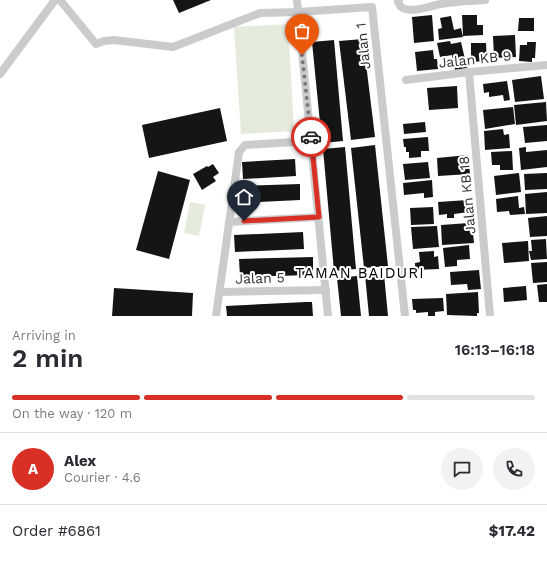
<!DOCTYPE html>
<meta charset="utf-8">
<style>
:root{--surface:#fff;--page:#f2f2f3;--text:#2b2b33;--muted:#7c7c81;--line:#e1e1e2;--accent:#d93025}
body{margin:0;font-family:"Work Sans",sans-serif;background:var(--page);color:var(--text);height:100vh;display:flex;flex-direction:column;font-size:15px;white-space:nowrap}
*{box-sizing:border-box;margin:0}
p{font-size:13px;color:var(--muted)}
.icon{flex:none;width:22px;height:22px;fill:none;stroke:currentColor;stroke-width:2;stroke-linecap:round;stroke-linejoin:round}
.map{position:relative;height:316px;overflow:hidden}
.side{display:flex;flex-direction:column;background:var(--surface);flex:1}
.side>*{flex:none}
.pin{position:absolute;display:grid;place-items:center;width:34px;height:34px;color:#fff;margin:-41px -17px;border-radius:50% 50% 50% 0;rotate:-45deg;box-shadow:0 0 4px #0007}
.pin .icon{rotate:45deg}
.courier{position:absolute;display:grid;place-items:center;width:40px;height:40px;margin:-20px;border:3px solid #d93025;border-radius:50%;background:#fff;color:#222;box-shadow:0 1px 5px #0007}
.overview em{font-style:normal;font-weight:600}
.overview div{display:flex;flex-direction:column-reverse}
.overview{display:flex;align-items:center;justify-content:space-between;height:68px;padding:0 12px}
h1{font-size:26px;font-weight:600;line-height:30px}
.bar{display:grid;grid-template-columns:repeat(4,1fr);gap:6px 4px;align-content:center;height:48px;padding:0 12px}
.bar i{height:5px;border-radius:3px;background:var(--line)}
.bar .current{background:var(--accent)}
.bar p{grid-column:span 4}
.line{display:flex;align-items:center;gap:10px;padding:0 12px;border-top:1px solid var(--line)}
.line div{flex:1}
.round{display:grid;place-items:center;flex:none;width:42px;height:42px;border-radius:21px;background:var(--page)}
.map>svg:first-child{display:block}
.green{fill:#e4eadc}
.building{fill:#151515}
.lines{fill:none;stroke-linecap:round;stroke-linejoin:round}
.street{stroke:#cbcbcb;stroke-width:8}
.done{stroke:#777;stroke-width:4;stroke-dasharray:0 7.2}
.route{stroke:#d93025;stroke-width:5}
.labels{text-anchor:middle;stroke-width:4;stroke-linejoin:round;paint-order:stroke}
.street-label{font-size:14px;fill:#2e2e2e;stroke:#fff}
.neighbourhood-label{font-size:15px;letter-spacing:1px;fill:#000;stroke:#fff}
</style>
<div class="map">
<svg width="547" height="316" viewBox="0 0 547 316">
<rect width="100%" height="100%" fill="#fff"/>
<g class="green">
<path d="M288,24l6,107 -53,3 -7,-107z"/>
<path d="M190,202l15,3 -6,31 -15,-3z"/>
</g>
<g class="building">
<path d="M173,0h38l-32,13z"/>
<path d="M432,15l2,26 -20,2 -2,-26z"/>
<path d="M462,15h15v10h6v10l-20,1z"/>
<path d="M451,16l3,14 7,-2 2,9 -24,3 -1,-11 4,-1 -2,-10z"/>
<path d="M519,18h15v13h-16z"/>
<path d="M515,35l1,22 -22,1 -1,-22z"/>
<path d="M363,39l12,98 -24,3 -12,-99z"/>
<path d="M334,40l9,101 -21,2 -10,-101z"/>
<path d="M450,41l1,3 10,-2 6,26 -12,2 -3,-15 -12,2 -3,-14z"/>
<path d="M527,42h9l-1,16h-3v4l-13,-1 1,-16h7z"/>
<path d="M471,43h15l1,18 -16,1z"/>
<path d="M433,50l1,9h3l1,10 -21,2 -2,-19z"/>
<path d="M541,76l3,23 -29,3 -3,-22z"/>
<path d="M507,81l3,19 -6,1 -1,-6 -14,2v-5l-5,1 -1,-9z"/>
<path d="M457,86l1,22 -29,2 -2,-22z"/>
<path d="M546,102l1,19 -31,4 -2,-20z"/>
<path d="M513,107l2,17 -30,5 -2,-19z"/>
<path d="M220,108l7,33 -78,17 -7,-33z"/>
<path d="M425,122l1,10 -22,2 -1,-10z"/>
<path d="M547,125v16l-22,2 -2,-16z"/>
<path d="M503,129l1,6 5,-1 1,14 -25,2 -1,-19z"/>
<path d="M428,137l1,14h-8v6l-12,1v-6h-3v-5h-2l-1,-8z"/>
<path d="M375,145l13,121 -24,2 -13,-120z"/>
<path d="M345,147l11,122 -22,2 -11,-122z"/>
<path d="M526,147v5l21,-2v17l-26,3 -2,-22z"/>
<path d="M512,151l1,19h-13v-5h-8l-1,-13z"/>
<path d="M468,155l2,19 -32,2 -1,-18z"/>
<path d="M295,159l1,17 -53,3 -1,-17z"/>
<path d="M428,162l2,16 -25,2 -2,-16z"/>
<path d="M213,164l6,9 -6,4 3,4 -14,9 -9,-16 14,-8 1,1z"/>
<path d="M158,171l32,9 -21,79 -33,-9z"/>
<path d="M519,173l2,19 -25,3 -2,-19z"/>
<path d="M547,173v16l-22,1 -1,-16z"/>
<path d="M432,180l1,17 -9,1v-5l-20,2 -1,-12z"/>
<path d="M300,184v16l-60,3 -1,-17z"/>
<path d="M547,192v21l-21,1 -1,-20z"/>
<path d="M518,196l1,12 5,-1 1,7 -15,1 -1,-4 -12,1 -1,-13z"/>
<path d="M468,200l1,12 -15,2v4h-7v-4l-8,1 -1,-13z"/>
<path d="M433,207l1,17 -23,1 -1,-17z"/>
<path d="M547,216v20l-17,1 -2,-19z"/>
<path d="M469,223l1,10h3l1,10 -32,2 -1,-20z"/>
<path d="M437,226l2,21 -26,2 -2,-22z"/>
<path d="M303,232l1,17 -69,3 -1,-17z"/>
<path d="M546,239l1,20 -16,1 -2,-9h3l-1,-11z"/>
<path d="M528,241l1,20 -25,2 -2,-20z"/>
<path d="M469,245l1,14 -13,1v6l-12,1 -2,-19z"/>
<path d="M434,251v6l4,-1 1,13 -24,1v-7l5,-1 -1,-10z"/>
<path d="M313,257v18l-73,2 -1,-18z"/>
<path d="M547,262v20l-14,1 -2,-20z"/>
<path d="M479,270l2,19 -13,1 -1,-6 -16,1 -1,-13z"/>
<path d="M384,274l4,42h-19l-4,-41z"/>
<path d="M357,276l4,40h-20l-4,-38z"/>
<path d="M547,284v18h-8l-2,-17z"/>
<path d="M526,286l1,14 -23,2 -1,-14z"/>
<path d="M114,288l79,5 -1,23h-80z"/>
<path d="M478,292l1,21h-2v3l-30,-1 -1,-21z"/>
<path d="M443,298l1,13 -9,1v4h-7v-4l-12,1v-3h-3l-1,-11z"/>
<path d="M306,302h6l1,14h-86l-1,-10z"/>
</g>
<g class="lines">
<g class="street">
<path d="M60,0l36,44 8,-3 10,-1 59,7 87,-34 38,-1 74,-5 33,309"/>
<path d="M297,0l31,316"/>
<path d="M399,0l-1,2 3,5c11,7 28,-1 40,-3 14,-3 30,-3 44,-4"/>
<path d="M469,72l21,244"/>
<path d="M0,74l55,-74"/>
<path d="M406,80l63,-8 78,-7"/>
<path d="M229,222l90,-5"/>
<path d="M220,292l106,-2"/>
<path d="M216,316l23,-164 6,-7 66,-4"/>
</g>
</g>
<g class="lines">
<path class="done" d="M302,55l9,82"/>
<path class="route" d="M244,221l75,-4 -8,-80"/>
</g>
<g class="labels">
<g class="street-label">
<text transform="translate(363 46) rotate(-96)" y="5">Jalan 1</text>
<text transform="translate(475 59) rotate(-6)" y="5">Jalan KB 9</text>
<text transform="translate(467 195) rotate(-95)" y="5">Jalan KB 18</text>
<text transform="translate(260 278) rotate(-2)" y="5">Jalan 5</text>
</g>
<g class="neighbourhood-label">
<text x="360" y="278">TAMAN BAIDURI</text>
</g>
</g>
</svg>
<div class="pin" style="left:302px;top:55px;background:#ea580c"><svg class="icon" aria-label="bag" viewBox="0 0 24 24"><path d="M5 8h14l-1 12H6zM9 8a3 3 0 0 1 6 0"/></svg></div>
<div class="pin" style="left:244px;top:221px;background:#1f2937"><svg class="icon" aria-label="home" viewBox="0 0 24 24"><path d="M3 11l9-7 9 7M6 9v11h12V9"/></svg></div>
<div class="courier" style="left:311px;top:137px"><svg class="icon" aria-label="car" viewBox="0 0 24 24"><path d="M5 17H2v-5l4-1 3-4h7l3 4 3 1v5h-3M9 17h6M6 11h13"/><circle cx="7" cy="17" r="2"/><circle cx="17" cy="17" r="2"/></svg></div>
</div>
<section class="side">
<div class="overview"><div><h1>2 min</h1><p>Arriving in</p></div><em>16:13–16:18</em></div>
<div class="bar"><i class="current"></i><i class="current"></i><i class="current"></i><i></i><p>On the way · 120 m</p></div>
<div class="line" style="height:72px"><b class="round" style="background:var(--accent);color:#fff">A</b><div><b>Alex</b><p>Courier · 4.6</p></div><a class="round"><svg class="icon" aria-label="chat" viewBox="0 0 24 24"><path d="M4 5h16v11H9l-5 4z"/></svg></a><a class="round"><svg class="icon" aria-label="phone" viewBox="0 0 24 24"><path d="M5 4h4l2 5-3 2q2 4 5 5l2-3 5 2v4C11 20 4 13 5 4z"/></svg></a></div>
<div class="line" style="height:52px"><div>Order #6861</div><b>$17.42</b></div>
</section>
